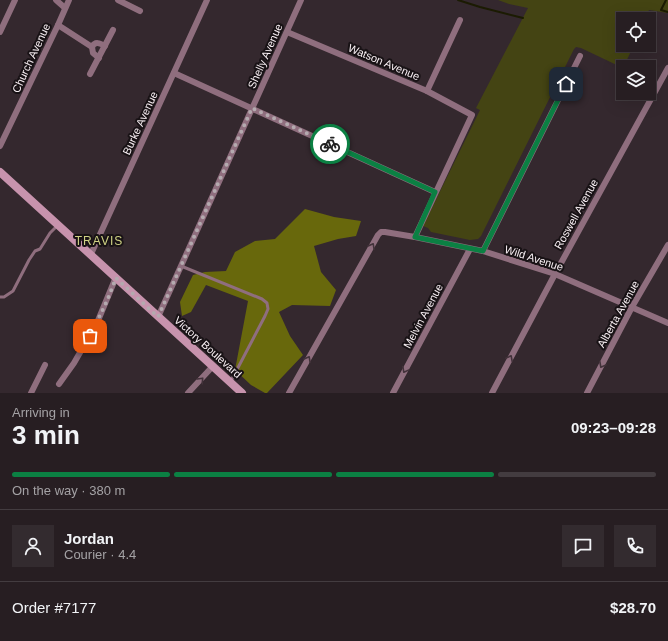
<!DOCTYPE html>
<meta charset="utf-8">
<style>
:root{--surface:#271e22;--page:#332b2f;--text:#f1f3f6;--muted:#a4a2a5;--line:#433c40;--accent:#0b8043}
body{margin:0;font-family:Arial,sans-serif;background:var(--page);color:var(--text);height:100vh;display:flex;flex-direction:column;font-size:15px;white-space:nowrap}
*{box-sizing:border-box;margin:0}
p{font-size:13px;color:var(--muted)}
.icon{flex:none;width:22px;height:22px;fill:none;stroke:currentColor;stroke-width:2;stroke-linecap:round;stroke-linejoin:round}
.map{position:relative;height:393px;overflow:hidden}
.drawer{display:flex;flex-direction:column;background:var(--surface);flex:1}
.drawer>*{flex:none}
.fabs{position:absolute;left:616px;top:12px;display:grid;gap:8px}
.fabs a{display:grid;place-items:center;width:40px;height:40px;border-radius:0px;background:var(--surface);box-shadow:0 4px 16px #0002,0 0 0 1px var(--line);font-size:20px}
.pin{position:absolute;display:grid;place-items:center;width:34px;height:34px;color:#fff;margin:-17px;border-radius:8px;box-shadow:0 2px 6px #0006}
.courier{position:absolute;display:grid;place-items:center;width:40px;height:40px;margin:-20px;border:3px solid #0b8043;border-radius:50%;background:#fff;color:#222;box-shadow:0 1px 5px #0007}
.head em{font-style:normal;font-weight:700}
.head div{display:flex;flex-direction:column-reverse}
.head{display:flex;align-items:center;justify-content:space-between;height:68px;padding:0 12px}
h1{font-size:26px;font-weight:700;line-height:30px}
.bar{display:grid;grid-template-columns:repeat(4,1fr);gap:6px 4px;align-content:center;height:48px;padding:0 12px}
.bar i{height:5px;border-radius:3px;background:var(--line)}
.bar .selected{background:var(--accent)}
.bar p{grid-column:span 4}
.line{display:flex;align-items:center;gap:10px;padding:0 12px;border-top:1px solid var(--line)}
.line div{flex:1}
.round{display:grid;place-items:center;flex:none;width:42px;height:42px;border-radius:0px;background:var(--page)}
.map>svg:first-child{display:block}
.green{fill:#444413}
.forest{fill:#68680c}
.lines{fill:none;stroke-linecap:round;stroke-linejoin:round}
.stream{stroke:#1b1b02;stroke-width:2}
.lane{stroke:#8f6e7e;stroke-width:3}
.street{stroke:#8f6e7e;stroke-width:6}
.secondary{stroke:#c793ad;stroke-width:8}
.oneway{stroke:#42323a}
.done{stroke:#b4aaaf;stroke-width:4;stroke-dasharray:0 7.2}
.route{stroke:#0b8043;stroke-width:5}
.labels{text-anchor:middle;stroke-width:4;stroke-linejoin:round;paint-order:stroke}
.street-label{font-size:11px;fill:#f9f0f4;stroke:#181215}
.neighbourhood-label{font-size:12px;letter-spacing:1px;fill:#cfd284;stroke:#181215}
</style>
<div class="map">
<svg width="668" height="393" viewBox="0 0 668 393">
<rect width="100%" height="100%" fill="#34282e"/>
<path class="green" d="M498,0h170v13l-19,-3 -4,9h-22v26h11l-11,23 -42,-20 -5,-1 -2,2 -93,187 -3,3 -8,1 -39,-8 -3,-4 -5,-2 57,-116 -4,-2 52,-100 -19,-4z"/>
<path class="forest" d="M305,209l29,8 27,4 -5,15 -18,3 -24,7 7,26 15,18 -6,16 -38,-1 -13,7 11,24 13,19 -36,38h-2l-14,-8 -16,-15 13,-69 -42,-16 -15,27 -9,4 -2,-14 13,-27 12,-3 21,-1 9,-19 20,-11 20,-2z"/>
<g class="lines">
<g class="stream">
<path d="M458,0l22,7 43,11"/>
<path d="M666,0l-5,10 7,2"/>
</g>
<g class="lane">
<path d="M181,266l81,33 5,4 1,6 -3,7 -34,65"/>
<path d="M0,297h4l9,-6 16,-31 6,-9 5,-2 10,-16 7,-7"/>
</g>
<g class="street">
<path d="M56,0l9,8"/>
<path d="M118,0l22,11"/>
<path d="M58,25l34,22"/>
<path d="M0,32l15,-32"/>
<path d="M287,32l140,59 45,24 -57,122"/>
<path d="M99,58l-6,-5 -1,-6c3,-6 8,-4 13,-1"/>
<path d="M174,73l261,119"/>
<path d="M90,74l23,-44"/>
<path d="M427,91l33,-71"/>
<path d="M0,146l58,-121 11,-25"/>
<path d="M483,251l97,-195"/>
<path d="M91,254l116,-254"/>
<path d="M158,317l143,-317"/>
<path d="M59,384l15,-21 23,-40 19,-46"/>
<path d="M31,393l14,-28"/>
<path d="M188,393l25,-27"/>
<path d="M289,393l89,-158 3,-3h4l30,5 68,14 72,23 113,49"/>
<path d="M393,393l77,-144"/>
<path d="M492,393l63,-119 113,-206"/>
<path d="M587,393l45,-86 36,-62"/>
</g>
<path class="secondary" d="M0,172l242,221"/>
</g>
<defs><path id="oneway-chevron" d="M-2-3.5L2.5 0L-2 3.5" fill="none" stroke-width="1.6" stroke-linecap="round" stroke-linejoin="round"/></defs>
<g class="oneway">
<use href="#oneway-chevron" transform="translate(372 246) rotate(-61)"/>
<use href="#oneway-chevron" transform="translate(510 358) rotate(-62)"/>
<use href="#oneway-chevron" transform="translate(308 359) rotate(-61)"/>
<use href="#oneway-chevron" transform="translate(602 365) rotate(118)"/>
<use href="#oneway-chevron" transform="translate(405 370) rotate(118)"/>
<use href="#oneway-chevron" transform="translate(201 380) rotate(-47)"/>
</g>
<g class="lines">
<path class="done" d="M90,336l17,-35 9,-23 42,39 94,-209 78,36"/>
<path class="route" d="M330,144l105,48 -20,45 68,14 83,-167"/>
</g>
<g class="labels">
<g class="street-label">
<text transform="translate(265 56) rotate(-66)" y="4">Shelly Avenue</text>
<text transform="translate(31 58) rotate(-65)" y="4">Church Avenue</text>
<text transform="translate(384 62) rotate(23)" y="4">Watson Avenue</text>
<text transform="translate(140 123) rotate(-65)" y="4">Burke Avenue</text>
<text transform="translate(576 214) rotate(-61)" y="4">Roswell Avenue</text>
<text transform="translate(534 258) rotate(18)" y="4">Wild Avenue</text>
<text transform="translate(618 314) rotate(-61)" y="4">Alberta Avenue</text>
<text transform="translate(423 316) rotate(-62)" y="4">Melvin Avenue</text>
<text transform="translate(208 347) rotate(42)" y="4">Victory Boulevard</text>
</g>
<g class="neighbourhood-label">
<text x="99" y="245">TRAVIS</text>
</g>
</g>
</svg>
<div class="fabs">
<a><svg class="icon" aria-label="locate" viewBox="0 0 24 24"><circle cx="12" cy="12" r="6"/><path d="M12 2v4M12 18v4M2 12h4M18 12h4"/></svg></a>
<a><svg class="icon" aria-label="layers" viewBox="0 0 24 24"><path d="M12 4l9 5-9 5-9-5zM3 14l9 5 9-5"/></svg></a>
</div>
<div class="pin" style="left:90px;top:336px;background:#ea580c"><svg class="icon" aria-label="bag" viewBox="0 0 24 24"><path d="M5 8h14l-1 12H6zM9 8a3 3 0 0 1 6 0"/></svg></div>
<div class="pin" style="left:566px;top:84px;background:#1f2937"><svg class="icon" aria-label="home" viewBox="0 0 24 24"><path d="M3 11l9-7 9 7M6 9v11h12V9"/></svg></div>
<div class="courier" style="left:330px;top:144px"><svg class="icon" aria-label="bike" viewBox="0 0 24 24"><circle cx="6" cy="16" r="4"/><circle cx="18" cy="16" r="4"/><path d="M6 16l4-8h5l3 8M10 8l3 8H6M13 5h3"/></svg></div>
</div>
<section class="drawer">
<div class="head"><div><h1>3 min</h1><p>Arriving in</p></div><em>09:23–09:28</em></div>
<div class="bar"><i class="selected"></i><i class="selected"></i><i class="selected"></i><i></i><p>On the way · 380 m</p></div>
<div class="line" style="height:72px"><a class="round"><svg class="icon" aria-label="person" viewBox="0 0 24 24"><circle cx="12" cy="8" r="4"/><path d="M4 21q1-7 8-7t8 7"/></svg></a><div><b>Jordan</b><p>Courier · 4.4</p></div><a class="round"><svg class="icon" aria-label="chat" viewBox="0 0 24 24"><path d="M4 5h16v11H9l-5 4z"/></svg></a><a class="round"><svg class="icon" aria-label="phone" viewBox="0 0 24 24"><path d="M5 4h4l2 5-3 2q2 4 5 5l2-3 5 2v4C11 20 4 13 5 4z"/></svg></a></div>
<div class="line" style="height:52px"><div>Order #7177</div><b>$28.70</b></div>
</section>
